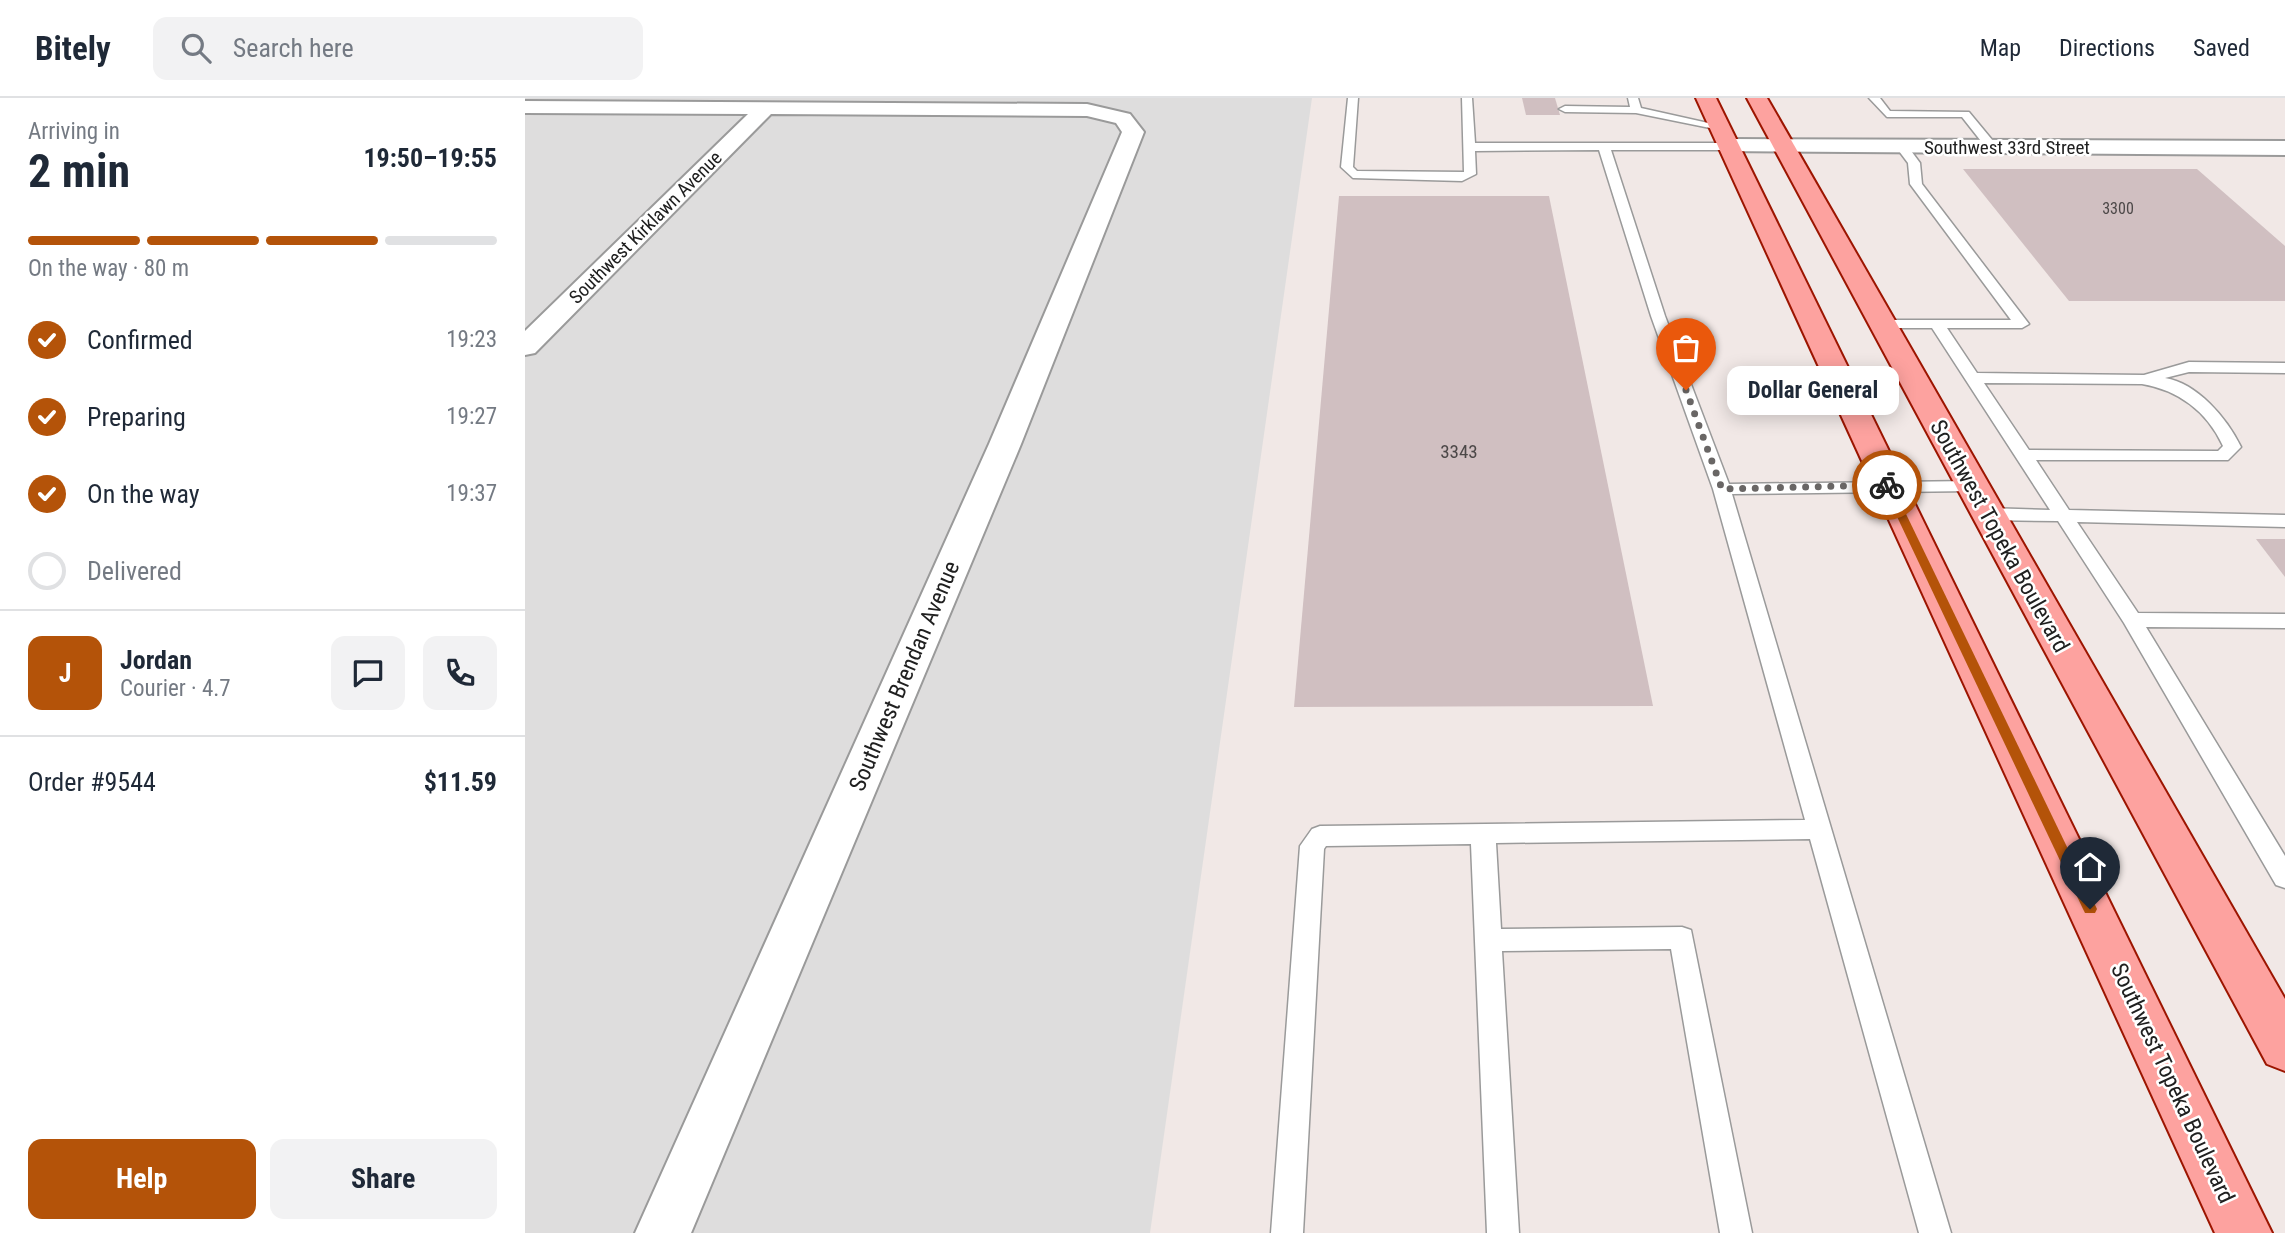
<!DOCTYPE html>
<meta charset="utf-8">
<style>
:root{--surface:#fff;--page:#f2f2f3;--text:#1f2937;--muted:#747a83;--line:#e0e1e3;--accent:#b45309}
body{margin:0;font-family:"Roboto Condensed",sans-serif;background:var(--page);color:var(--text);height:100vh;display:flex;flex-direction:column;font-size:26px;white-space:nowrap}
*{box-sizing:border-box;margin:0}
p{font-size:23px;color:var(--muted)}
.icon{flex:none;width:38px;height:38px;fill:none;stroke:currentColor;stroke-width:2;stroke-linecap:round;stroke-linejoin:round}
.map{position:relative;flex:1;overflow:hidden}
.panel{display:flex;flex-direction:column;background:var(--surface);width:525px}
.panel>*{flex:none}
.pin{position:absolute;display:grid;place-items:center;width:60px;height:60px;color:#fff;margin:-72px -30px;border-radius:50% 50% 50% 0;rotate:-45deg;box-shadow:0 0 7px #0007}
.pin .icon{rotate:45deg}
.courier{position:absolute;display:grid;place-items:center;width:70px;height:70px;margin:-35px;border:5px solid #b45309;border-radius:50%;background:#fff;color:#222;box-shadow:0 2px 9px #0007}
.bubble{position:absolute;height:49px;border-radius:14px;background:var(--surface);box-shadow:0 4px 18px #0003;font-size:23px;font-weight:700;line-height:49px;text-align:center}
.overview em{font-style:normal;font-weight:700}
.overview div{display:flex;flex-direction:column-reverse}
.overview{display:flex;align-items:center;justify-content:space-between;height:119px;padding:0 28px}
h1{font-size:46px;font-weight:700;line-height:52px}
.bar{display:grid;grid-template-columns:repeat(4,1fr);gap:10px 7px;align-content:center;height:84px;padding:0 28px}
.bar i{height:9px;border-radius:5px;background:var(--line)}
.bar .current{background:var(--accent)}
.bar p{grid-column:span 4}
.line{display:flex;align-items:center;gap:18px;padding:0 28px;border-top:2px solid var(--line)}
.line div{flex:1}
.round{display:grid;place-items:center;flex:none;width:74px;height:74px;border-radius:14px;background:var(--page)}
ol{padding:0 28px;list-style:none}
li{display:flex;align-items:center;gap:21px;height:77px}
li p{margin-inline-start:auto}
li .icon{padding:7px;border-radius:50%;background:var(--accent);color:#fff;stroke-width:4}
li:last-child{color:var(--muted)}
li i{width:38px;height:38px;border:4px solid var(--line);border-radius:50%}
.action{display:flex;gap:14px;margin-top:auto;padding:14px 28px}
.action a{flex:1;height:80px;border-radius:14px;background:var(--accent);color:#fff;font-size:28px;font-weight:700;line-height:80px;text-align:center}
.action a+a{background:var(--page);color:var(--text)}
header{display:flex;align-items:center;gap:42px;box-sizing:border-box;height:98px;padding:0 35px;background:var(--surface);border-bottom:2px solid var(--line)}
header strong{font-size:33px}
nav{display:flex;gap:38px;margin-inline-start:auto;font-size:24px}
.search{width:490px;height:63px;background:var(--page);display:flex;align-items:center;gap:18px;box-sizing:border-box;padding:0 24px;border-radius:14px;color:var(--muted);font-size:26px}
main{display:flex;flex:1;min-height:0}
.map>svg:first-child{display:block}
.residential{fill:#dedddd}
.building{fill:#d0bfc1}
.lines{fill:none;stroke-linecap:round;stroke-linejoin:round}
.service-casing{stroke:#9a9a9a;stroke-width:3}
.minor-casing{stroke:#9a9a9a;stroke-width:4}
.primary-casing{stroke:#9c1500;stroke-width:4}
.service{fill:#fff;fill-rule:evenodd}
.minor{fill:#fff;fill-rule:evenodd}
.primary{fill:#fda29f;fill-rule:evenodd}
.route{fill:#b45309}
.done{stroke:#696665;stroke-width:7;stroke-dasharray:0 12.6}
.labels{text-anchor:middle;stroke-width:5;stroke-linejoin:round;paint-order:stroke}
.far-number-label{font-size:16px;fill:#4c4848}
.far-street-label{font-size:19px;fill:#202020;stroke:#fff}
.number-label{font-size:19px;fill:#4c4848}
.street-label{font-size:23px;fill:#202020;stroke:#fff}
</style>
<header>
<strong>Bitely</strong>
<div class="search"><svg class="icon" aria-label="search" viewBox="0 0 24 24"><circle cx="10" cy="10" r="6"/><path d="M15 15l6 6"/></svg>Search here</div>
<nav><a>Map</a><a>Directions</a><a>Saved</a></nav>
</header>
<main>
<section class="panel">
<div class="overview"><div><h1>2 min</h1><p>Arriving in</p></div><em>19:50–19:55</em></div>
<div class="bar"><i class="current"></i><i class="current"></i><i class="current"></i><i></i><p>On the way · 80 m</p></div>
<ol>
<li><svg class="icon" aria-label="check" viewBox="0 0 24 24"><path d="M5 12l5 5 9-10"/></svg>Confirmed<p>19:23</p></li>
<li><svg class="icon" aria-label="check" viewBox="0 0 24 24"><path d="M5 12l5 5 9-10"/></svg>Preparing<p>19:27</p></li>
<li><svg class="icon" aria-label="check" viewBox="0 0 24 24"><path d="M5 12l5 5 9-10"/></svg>On the way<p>19:37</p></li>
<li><i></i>Delivered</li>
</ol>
<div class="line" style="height:126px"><b class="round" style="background:var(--accent);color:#fff">J</b><div><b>Jordan</b><p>Courier · 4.7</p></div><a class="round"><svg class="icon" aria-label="chat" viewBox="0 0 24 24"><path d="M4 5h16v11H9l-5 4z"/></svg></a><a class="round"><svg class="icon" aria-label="phone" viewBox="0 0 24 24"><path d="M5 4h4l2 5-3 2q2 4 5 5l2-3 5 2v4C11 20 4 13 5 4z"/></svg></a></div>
<div class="line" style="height:91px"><div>Order #9544</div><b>$11.59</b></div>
<div class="action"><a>Help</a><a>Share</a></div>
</section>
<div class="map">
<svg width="1760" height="1135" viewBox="0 0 1760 1135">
<rect width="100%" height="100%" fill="#f1e8e6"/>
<path class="residential" d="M0,0h787l-162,1135h-625z"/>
<g class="building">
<path d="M997,0h33l5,17h-34z"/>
<path d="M1438,71h234l88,77v55h-216z"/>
<path d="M814,98h210l104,510 -359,1z"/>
<path d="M1731,441h29v38z"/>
</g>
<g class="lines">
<g class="service-casing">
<g id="service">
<path d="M823,0h10l-5,69 4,4 107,1 -2,-74h10l3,45h258v6l-4,1h-118l54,166 64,168 243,-3 9,5 -9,5 -240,3 219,739h-32l-109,-394 -314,4 5,86 181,-2 9,3 61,303h-32l-49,-284 -169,2 17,282h-32l-16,-389 -145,2 -2,3 -21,384h-32l29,-387 12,-17 8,-3 485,-6 -92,-331 -62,-173 -52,-166 -124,1 1,23 -14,7 -109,-3 -12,-11z"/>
<path d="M1103,0h10l3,10 85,19 -6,3 -84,-17 -71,-1 -6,-3 6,-3 65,1z"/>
<path d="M1344,0h11l10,13 79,1 29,35 -10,3 -26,-33h-75z"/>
<path d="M1373,46h8l14,19 2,21 107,140 -7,4h-75l30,45 167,2 45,-13 96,1v10l-96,-1 -24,6c32,5 62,40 76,69l-13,13h-192l33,50 216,5v12l-208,-5 61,91 147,1v14l-139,-1 139,229v32l-9,-3 -152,-262 -66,-102 -71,-1 -9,-6 9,-6 63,2 -118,-182h-49l-7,-4 7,-4h128l-101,-136 -2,-21 -12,-16zM1459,285l158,1c36,6 65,27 81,62l-5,5 -189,-1z"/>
</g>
</g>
<g class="minor-casing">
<g id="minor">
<path d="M0,3l562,3 43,10 14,18 -123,312 -330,789h-56l354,-789 133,-312 -6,-9 -29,-7 -316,-2 -236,239 -10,2v-24l223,-217 -223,-1z"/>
<path d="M1204,41l556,2v14l-564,-4 -3,-5 3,-5z"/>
</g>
</g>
<g class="primary-casing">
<g id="primary">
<path d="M1171,0h20l556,1135h-57z"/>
<path d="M1222,0h20l518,901v72l-18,-7z"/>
</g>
</g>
<use href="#service" class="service"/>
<use href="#minor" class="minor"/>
<use href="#primary" class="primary"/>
</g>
<path class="route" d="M1362,384l5,3 205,424 -2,4h-10l-2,-4 -201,-424z"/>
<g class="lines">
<path class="done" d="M1161,292l36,99 165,-4"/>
</g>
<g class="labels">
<g class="far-number-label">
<text x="1593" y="116">3300</text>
</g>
<g class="far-street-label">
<text x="1482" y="56">Southwest 33rd Street</text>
<text transform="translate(120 129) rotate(-45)" y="7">Southwest Kirklawn Avenue</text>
</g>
<g class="number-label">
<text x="934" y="360">3343</text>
</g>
<g class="street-label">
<text transform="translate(1475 438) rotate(61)" y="8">Southwest Topeka Boulevard</text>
<text transform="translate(379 578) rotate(-67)" y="8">Southwest Brendan Avenue</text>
<text transform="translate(1648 985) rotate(65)" y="8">Southwest Topeka Boulevard</text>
</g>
</g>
</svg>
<div class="pin" style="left:1161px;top:292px;background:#ea580c"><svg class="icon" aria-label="bag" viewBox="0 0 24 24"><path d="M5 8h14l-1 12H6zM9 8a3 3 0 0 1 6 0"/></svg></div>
<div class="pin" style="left:1565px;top:811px;background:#1f2937"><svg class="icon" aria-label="home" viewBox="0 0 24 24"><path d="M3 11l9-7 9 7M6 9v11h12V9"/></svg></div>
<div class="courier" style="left:1362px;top:387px"><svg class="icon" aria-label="bike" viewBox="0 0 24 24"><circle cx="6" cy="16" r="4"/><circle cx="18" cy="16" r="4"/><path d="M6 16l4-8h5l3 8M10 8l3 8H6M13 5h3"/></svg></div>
<div class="bubble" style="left:1202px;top:268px;width:172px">Dollar General</div>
</div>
</main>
